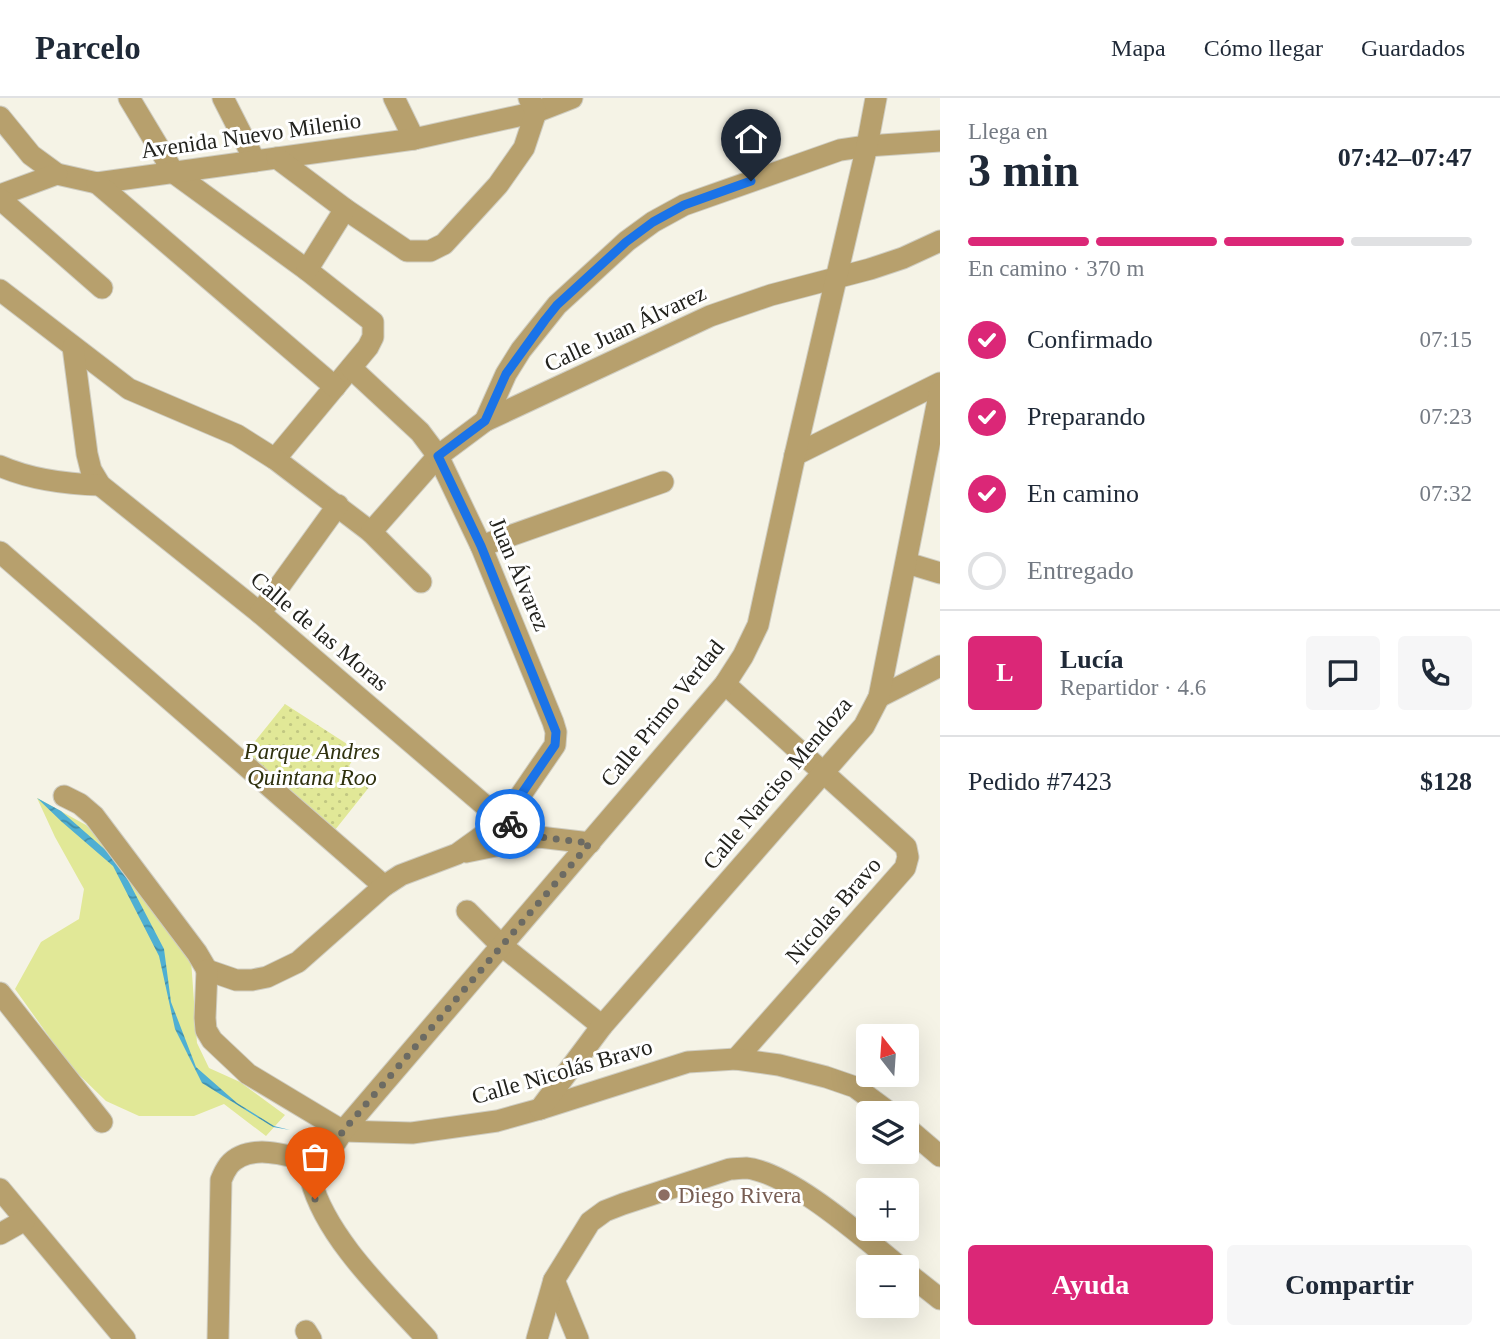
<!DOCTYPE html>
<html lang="es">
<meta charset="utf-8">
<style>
:root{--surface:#fff;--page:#f6f6f7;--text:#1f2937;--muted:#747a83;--line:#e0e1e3;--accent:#db2777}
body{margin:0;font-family:"Times New Roman",serif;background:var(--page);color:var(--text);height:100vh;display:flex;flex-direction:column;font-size:26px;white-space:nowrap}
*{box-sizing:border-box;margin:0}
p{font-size:23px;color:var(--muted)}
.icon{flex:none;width:38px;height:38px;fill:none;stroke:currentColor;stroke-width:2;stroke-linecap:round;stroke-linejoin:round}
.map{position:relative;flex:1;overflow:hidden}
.sheet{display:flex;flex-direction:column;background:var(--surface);width:560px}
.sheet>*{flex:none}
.needle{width:46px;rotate:343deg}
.fabs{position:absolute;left:856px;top:926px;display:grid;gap:14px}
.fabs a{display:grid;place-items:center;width:63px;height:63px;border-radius:7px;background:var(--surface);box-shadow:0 7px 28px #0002;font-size:35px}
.pin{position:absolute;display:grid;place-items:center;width:60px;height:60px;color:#fff;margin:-72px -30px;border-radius:50% 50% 50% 0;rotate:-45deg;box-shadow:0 0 7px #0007}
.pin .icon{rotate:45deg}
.courier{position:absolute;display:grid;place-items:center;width:70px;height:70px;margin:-35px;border:5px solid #1a73e8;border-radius:50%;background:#fff;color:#222;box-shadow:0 2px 9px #0007}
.headline em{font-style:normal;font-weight:800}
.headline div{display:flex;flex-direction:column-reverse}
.headline{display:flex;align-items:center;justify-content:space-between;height:119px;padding:0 28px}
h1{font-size:46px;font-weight:800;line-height:52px}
.bar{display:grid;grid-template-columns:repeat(4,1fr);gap:10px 7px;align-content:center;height:84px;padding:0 28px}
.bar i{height:9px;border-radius:5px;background:var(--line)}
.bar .selected{background:var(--accent)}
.bar p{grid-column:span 4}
.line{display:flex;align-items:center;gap:18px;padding:0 28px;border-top:2px solid var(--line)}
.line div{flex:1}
.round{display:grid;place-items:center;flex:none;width:74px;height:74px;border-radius:7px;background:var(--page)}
ol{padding:0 28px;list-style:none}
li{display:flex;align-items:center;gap:21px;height:77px}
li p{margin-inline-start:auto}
li .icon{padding:7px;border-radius:50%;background:var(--accent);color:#fff;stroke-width:4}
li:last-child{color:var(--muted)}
li i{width:38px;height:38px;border:4px solid var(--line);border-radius:50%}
.primary-button{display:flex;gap:14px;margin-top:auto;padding:14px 28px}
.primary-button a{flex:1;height:80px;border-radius:7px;background:var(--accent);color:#fff;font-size:28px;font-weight:800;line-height:80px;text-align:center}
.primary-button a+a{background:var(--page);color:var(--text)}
header{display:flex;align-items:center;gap:42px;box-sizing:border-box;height:98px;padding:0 35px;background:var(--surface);border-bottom:2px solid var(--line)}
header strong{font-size:33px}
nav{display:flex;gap:38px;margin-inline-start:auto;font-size:24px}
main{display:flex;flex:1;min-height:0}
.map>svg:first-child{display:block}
.grass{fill:#e1e897}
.park{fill:url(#park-dots)}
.water{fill:url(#water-waves)}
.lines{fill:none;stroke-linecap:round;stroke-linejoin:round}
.minor-casing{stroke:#cfcdc2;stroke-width:23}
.minor{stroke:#b7a06d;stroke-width:21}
.done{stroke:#6c6b63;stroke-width:7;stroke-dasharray:0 12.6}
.route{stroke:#1a73e8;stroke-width:9}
.education-dot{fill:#8d6e63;stroke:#fff;stroke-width:2.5}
.labels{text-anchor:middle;stroke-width:6;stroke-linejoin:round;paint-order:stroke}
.street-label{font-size:23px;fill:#22221d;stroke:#fff}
.park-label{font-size:23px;font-style:italic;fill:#2f310e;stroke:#fff}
.education-label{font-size:23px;fill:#785e54;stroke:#fff;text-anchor:start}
</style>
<header>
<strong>Parcelo</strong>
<nav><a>Mapa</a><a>Cómo llegar</a><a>Guardados</a></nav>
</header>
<main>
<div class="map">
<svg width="940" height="1241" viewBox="0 0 940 1241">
<defs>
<pattern id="park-dots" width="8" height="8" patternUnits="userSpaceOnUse" patternTransform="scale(1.75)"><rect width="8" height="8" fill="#e1e897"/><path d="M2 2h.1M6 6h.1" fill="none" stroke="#c1c782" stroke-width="1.8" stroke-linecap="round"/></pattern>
<pattern id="water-waves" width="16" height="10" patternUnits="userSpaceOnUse" patternTransform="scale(1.75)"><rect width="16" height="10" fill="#4fafd3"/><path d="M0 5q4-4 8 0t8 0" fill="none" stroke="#418eab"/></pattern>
</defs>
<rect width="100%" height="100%" fill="#f5f3e6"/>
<path class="grass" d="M37,700l49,27 104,121 7,97 12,25 31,14 45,33 -19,21 -42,-32 -30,12h-55l-33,-15 -36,-35 -55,-77 26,-47 38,-23 5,-30 -29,-52z"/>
<path class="park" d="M285,606l73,47 -9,15 21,20 -35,44 -91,-75z"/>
<path class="water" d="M37,700l24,13 57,50 46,88 7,53 25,65 41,36 37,23 16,4 -17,-3 -71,-44 -27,-54 -16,-73 -46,-90 -51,-44z"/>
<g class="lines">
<g class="minor-casing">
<g id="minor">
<path d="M129,0l45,75 133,97 66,52v15l-5,10 -93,112"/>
<path d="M223,0l32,63"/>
<path d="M394,0l20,41"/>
<path d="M0,19l31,38 26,19 40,9 317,-44 122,-27 36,-14"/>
<path d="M277,60l68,51 62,42h23l14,-7 54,-59 26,-37 12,-36 -7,-14"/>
<path d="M97,85l238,204"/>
<path d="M0,97l57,-21"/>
<path d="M0,101l102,89"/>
<path d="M307,172l38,-61"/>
<path d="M0,192l129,99 108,46 38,24 96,73 50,50"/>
<path d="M73,249l14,107 4,16 9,15 160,128 243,208 36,16 51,6"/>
<path d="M485,323l21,-47 15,-24 36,-45 70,-64 26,-19 31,-17 156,-55 27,-4 73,-5"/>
<path d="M795,357l145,-72"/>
<path d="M0,368c32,14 66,18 100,19"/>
<path d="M371,434l67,-76 47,-35 225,-105 61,-21 99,-26 33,-11 37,-17"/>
<path d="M481,448l182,-64"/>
<path d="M0,454l384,334"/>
<path d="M907,465l33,10"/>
<path d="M260,515l78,-108"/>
<path d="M725,586l181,163 2,10 -3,11 -169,191"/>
<path d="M879,599l61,-31"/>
<path d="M64,698l16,8 14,12 103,137 10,17"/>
<path d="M466,754l73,-15"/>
<path d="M467,813l34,34 101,81"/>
<path d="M207,872l29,10h16l15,-3 31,-15 86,-76 17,-11 56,-21 46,-33 52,-76 1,-13 -3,-10 -72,-176 -43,-90 -18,-24 -69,-64"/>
<path d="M207,872l-2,48 1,12 6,10 36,34 95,57 69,2 85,-12 43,-12 148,-47 48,-3 43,6 47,12 29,10 35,26"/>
<path d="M0,895l102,129"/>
<path d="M540,1011l62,-83 262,-300 15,-29 61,-307"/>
<path d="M906,1029l34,29"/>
<path d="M0,1091l125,150"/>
<path d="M0,1136l25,-14"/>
<path d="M906,1174l34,27"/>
<path d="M554,1182l24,59"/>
<path d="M306,1233l5,8"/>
<path d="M218,1241l3,-159c2,-5 5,-11 8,-15 22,-25 66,-7 92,-1"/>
<path d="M427,1241c-40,-44 -101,-101 -116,-159l32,-49 382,-447 18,-28 15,-31 37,-170 72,-309 9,-48"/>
<path d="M537,1241l17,-59 36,-58 15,-11 18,-7 107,-35c5,0 11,-1 16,-1 44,4 119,71 154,99"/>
</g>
</g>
<use href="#minor" class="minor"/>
</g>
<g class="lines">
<path class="done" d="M315,1101l-4,-19 32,-49 247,-288 -51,-6 -29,-13"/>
<path class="route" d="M510,726l-7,-3 52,-76 1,-13 -75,-186 -43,-90 47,-35 21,-47 39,-54 12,-15 69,-63 27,-20 31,-17 67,-24"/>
</g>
<circle class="education-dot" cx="664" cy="1097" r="7"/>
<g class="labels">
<g class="street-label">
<text transform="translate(251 37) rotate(-8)" y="8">Avenida Nuevo Milenio</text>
<text transform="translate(625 230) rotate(-25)" y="8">Calle Juan Álvarez</text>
<text transform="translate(520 476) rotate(67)" y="8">Juan Álvarez</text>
<text transform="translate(320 533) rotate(40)" y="8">Calle de las Moras</text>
<text transform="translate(662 615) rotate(-51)" y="8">Calle Primo Verdad</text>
<text transform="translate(777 685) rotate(-50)" y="8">Calle Narciso Mendoza</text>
<text transform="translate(833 812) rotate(-49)" y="8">Nicolas Bravo</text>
<text transform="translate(562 973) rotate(-16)" y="8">Calle Nicolás Bravo</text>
</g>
<g class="park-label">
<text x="312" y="661">Parque Andres<tspan x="312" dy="26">Quintana Roo</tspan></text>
</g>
<g class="education-label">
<text x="678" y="1105">Diego Rivera</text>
</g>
</g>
</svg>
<div class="fabs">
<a><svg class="needle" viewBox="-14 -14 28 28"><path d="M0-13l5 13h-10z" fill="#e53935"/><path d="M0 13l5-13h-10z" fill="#747a83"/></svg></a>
<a><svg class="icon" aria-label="layers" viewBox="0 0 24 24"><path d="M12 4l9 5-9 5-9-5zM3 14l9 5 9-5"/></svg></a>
<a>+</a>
<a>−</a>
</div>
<div class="pin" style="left:315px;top:1101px;background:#ea580c"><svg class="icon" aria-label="bag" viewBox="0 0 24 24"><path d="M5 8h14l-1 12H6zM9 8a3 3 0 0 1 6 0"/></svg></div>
<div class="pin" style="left:751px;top:83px;background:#1f2937"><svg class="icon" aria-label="home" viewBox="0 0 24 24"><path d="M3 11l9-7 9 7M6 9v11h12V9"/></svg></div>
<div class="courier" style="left:510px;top:726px"><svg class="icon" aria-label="bike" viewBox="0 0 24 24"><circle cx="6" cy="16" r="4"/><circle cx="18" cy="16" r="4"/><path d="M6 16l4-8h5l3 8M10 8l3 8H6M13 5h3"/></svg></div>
</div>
<section class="sheet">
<div class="headline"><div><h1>3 min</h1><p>Llega en</p></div><em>07:42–07:47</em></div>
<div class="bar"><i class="selected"></i><i class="selected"></i><i class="selected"></i><i></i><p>En camino · 370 m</p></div>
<ol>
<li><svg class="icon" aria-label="check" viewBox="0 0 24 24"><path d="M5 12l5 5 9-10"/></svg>Confirmado<p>07:15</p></li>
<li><svg class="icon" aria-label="check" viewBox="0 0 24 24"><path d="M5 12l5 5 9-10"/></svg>Preparando<p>07:23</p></li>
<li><svg class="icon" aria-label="check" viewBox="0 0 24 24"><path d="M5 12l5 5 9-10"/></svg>En camino<p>07:32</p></li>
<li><i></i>Entregado</li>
</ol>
<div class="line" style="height:126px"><b class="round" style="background:var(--accent);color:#fff">L</b><div><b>Lucía</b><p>Repartidor · 4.6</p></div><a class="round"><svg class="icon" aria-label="chat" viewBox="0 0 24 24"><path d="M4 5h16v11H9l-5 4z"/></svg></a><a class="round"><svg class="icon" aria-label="phone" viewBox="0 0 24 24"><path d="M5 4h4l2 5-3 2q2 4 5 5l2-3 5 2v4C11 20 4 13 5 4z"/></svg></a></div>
<div class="line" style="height:91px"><div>Pedido #7423</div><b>$128</b></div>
<div class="primary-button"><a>Ayuda</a><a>Compartir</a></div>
</section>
</main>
